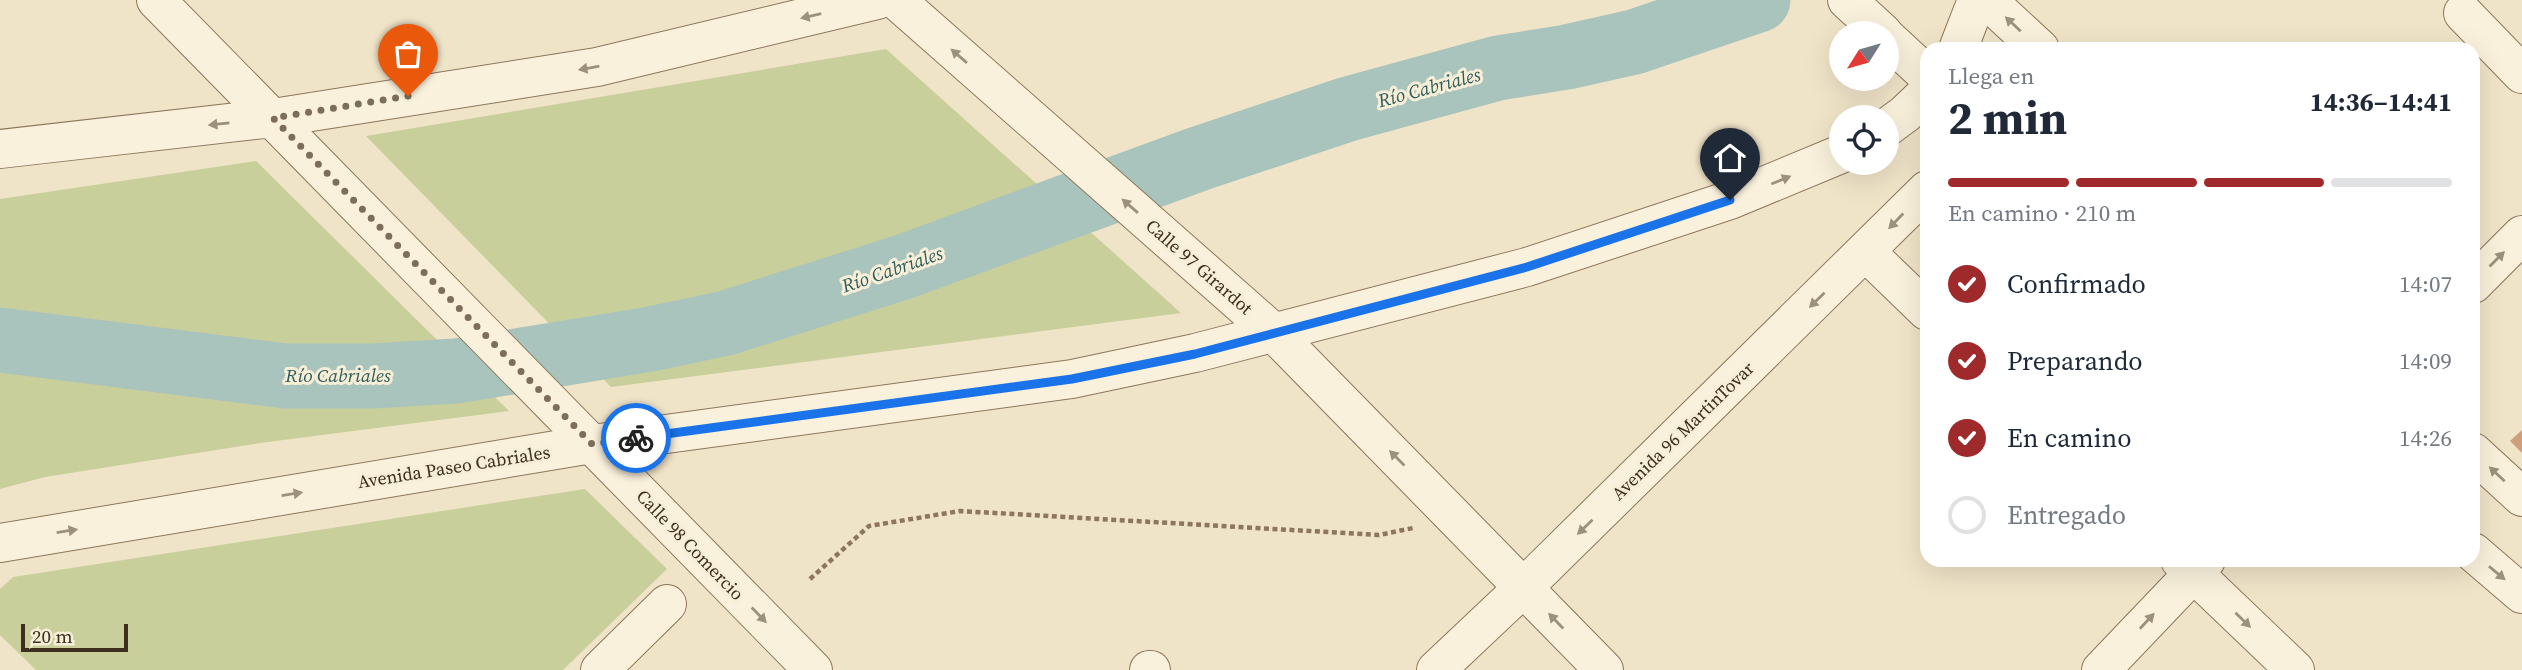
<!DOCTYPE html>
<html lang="es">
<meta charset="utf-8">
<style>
:root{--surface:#fff;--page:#f2f2f3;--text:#1f2937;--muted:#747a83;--line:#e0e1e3;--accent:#9e2a2b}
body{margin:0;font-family:"Source Serif 4",serif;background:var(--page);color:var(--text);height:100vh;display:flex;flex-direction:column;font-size:26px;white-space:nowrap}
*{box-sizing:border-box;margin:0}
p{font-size:23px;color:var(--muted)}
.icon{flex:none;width:38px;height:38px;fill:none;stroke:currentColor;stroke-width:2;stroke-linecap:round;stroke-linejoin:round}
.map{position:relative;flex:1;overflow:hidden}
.side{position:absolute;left:1920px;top:42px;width:560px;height:525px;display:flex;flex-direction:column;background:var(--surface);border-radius:21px;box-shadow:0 7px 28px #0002}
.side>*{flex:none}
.needle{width:46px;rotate:233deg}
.tools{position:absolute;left:1829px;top:21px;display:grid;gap:14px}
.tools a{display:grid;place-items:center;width:70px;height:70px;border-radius:50%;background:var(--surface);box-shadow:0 7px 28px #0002;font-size:35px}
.scale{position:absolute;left:21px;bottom:18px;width:107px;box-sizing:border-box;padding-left:7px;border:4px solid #3d2e20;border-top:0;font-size:19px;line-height:24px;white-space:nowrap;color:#3d2e20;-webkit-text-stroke:5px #f7eed8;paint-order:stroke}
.pin{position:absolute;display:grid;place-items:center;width:60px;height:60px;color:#fff;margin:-72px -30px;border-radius:50% 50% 50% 0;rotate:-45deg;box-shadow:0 0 7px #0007}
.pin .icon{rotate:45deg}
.courier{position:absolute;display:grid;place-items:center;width:70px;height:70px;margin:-35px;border:5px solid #1a73e8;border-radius:50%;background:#fff;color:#222;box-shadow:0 2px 9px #0007}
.head em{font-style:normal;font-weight:700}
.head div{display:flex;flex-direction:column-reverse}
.head{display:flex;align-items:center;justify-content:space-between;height:119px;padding:0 28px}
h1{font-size:46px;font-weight:700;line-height:52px}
.bar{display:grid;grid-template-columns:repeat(4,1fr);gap:10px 7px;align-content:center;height:84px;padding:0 28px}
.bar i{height:9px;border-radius:5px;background:var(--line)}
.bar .active{background:var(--accent)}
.bar p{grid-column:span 4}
ol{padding:0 28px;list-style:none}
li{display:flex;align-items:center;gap:21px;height:77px}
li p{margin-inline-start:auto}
li .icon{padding:7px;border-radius:50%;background:var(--accent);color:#fff;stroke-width:4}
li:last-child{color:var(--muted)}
li i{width:38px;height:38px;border:4px solid var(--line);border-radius:50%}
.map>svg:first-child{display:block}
.green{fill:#c9cf9b}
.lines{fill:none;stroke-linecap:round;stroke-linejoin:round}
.river{stroke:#a9c4bc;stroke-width:65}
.building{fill:#cf9f7d}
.minor-casing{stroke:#8d765c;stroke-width:40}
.path{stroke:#8d765c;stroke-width:4.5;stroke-dasharray:5 3.5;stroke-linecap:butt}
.minor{stroke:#faf1dc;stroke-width:38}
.oneway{fill:#9c907e}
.done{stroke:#7c6e5b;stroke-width:7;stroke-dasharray:0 12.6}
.route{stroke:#1a73e8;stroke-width:9}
.labels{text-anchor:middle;stroke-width:6;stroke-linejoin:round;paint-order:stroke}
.street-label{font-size:18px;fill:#3d2e20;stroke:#f7eed8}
.water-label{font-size:19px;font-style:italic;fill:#2f5d5a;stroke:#f7eed8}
</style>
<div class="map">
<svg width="2522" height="670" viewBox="0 0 2522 670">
<rect width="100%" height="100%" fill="#f0e4c8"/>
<g class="green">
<path d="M886,49l295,264 -570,74 -245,-251z"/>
<path d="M256,161l253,250 -249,32 -215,34 -45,12v-290z"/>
<path d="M585,489l82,80 -104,101h-527l-36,-35v-46l13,-12z"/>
</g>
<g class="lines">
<path class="river" d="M0,340l285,36h88l83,-5 195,-32 75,-16 177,-56 295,-108 150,-50 150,-41 69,-11 67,-15 124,-42"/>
</g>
<path class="building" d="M2522,430v23l-12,-12z"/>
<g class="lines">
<g class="minor-casing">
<g id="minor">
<path d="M156,0l657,670"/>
<path d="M896,0l377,332 331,338"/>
<path d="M1847,0l36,33"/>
<path d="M1987,0l53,49"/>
<path d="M2463,13l59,61"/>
<path d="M1886,37l41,38"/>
<path d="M1958,49l19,-49"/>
<path d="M1886,128l19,-14 22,-21"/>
<path d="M0,149l273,-31 324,-51 280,-67"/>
<path d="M1866,252l61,59"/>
<path d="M2473,284l49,-49"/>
<path d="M2473,452l49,45"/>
<path d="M0,543l592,-99 480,-65 123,-26 332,-86 203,-67 111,-46"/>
<path d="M2473,552l49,42"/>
<path d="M2180,560l115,110"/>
<path d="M600,670l67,-66"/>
<path d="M1149,670h2"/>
<path d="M1436,670l88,-83 403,-397"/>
<path d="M2101,670l105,-110"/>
</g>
</g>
<path class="path" d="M810,579l59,-53 91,-15 419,24 34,-7"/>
<use href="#minor" class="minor"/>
</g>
<defs><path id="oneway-solid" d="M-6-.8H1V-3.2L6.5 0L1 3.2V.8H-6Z" transform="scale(1.75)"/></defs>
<g class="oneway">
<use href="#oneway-solid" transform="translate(811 16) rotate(167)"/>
<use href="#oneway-solid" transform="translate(2013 24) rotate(-137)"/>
<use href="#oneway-solid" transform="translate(959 56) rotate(-139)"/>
<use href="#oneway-solid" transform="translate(589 68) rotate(170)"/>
<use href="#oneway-solid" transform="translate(219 124) rotate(174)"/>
<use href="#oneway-solid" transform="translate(1781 180) rotate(-22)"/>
<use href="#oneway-solid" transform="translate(1130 206) rotate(-139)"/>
<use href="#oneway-solid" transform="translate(1896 221) rotate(134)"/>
<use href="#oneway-solid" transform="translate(2497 259) rotate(-45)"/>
<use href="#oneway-solid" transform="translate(1817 300) rotate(136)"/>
<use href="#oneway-solid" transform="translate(1397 458) rotate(-135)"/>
<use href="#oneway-solid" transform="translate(2497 474) rotate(-137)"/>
<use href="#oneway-solid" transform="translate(292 494) rotate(-9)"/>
<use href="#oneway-solid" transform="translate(1585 527) rotate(136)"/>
<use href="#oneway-solid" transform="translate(67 531) rotate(-9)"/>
<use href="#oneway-solid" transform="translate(2497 573) rotate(40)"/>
<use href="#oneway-solid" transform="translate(759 615) rotate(46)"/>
<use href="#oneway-solid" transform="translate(2243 620) rotate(44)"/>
<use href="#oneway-solid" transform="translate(1556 621) rotate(-134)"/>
<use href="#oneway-solid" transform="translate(2147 621) rotate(-47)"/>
</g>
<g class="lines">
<path class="done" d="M408,96l-135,22 319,326 44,-6"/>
<path class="route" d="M636,438l436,-59 123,-25 332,-87 203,-67"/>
</g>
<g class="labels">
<g class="street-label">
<text transform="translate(1199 267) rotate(41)" y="6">Calle 97 Girardot</text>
<text transform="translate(1683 431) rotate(-44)" y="6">Avenida 96 MartinTovar</text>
<text transform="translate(454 467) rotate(-9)" y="6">Avenida Paseo Cabriales</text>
<text transform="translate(690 545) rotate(46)" y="6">Calle 98 Comercio</text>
</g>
<g class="water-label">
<text transform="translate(1429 87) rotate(-15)" y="7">Río Cabriales</text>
<text transform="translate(892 269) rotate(-19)" y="7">Río Cabriales</text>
<text x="338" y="382">Río Cabriales</text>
</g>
</g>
</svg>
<div class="tools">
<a><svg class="needle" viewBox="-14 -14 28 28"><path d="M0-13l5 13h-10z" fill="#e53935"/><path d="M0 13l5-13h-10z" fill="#747a83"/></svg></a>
<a><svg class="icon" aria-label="locate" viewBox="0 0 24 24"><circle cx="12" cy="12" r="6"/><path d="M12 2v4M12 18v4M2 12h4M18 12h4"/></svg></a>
</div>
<div class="scale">20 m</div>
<div class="pin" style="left:408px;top:96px;background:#ea580c"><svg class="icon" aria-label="bag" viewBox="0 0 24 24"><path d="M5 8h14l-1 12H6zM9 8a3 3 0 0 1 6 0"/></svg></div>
<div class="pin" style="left:1730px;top:200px;background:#1f2937"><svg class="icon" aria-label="home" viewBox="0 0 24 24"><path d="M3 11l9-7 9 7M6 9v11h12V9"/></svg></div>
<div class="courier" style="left:636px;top:438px"><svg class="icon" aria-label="bike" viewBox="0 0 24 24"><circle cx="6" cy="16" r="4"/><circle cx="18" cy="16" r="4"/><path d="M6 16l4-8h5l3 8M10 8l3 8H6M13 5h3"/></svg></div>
<section class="side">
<div class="head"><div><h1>2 min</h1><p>Llega en</p></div><em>14:36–14:41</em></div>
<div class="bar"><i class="active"></i><i class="active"></i><i class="active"></i><i></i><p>En camino · 210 m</p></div>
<ol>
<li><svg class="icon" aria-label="check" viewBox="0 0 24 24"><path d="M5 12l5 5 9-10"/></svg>Confirmado<p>14:07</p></li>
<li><svg class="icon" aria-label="check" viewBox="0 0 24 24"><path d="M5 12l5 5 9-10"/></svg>Preparando<p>14:09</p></li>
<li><svg class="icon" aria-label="check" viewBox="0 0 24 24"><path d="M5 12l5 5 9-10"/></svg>En camino<p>14:26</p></li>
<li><i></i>Entregado</li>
</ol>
</section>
</div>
